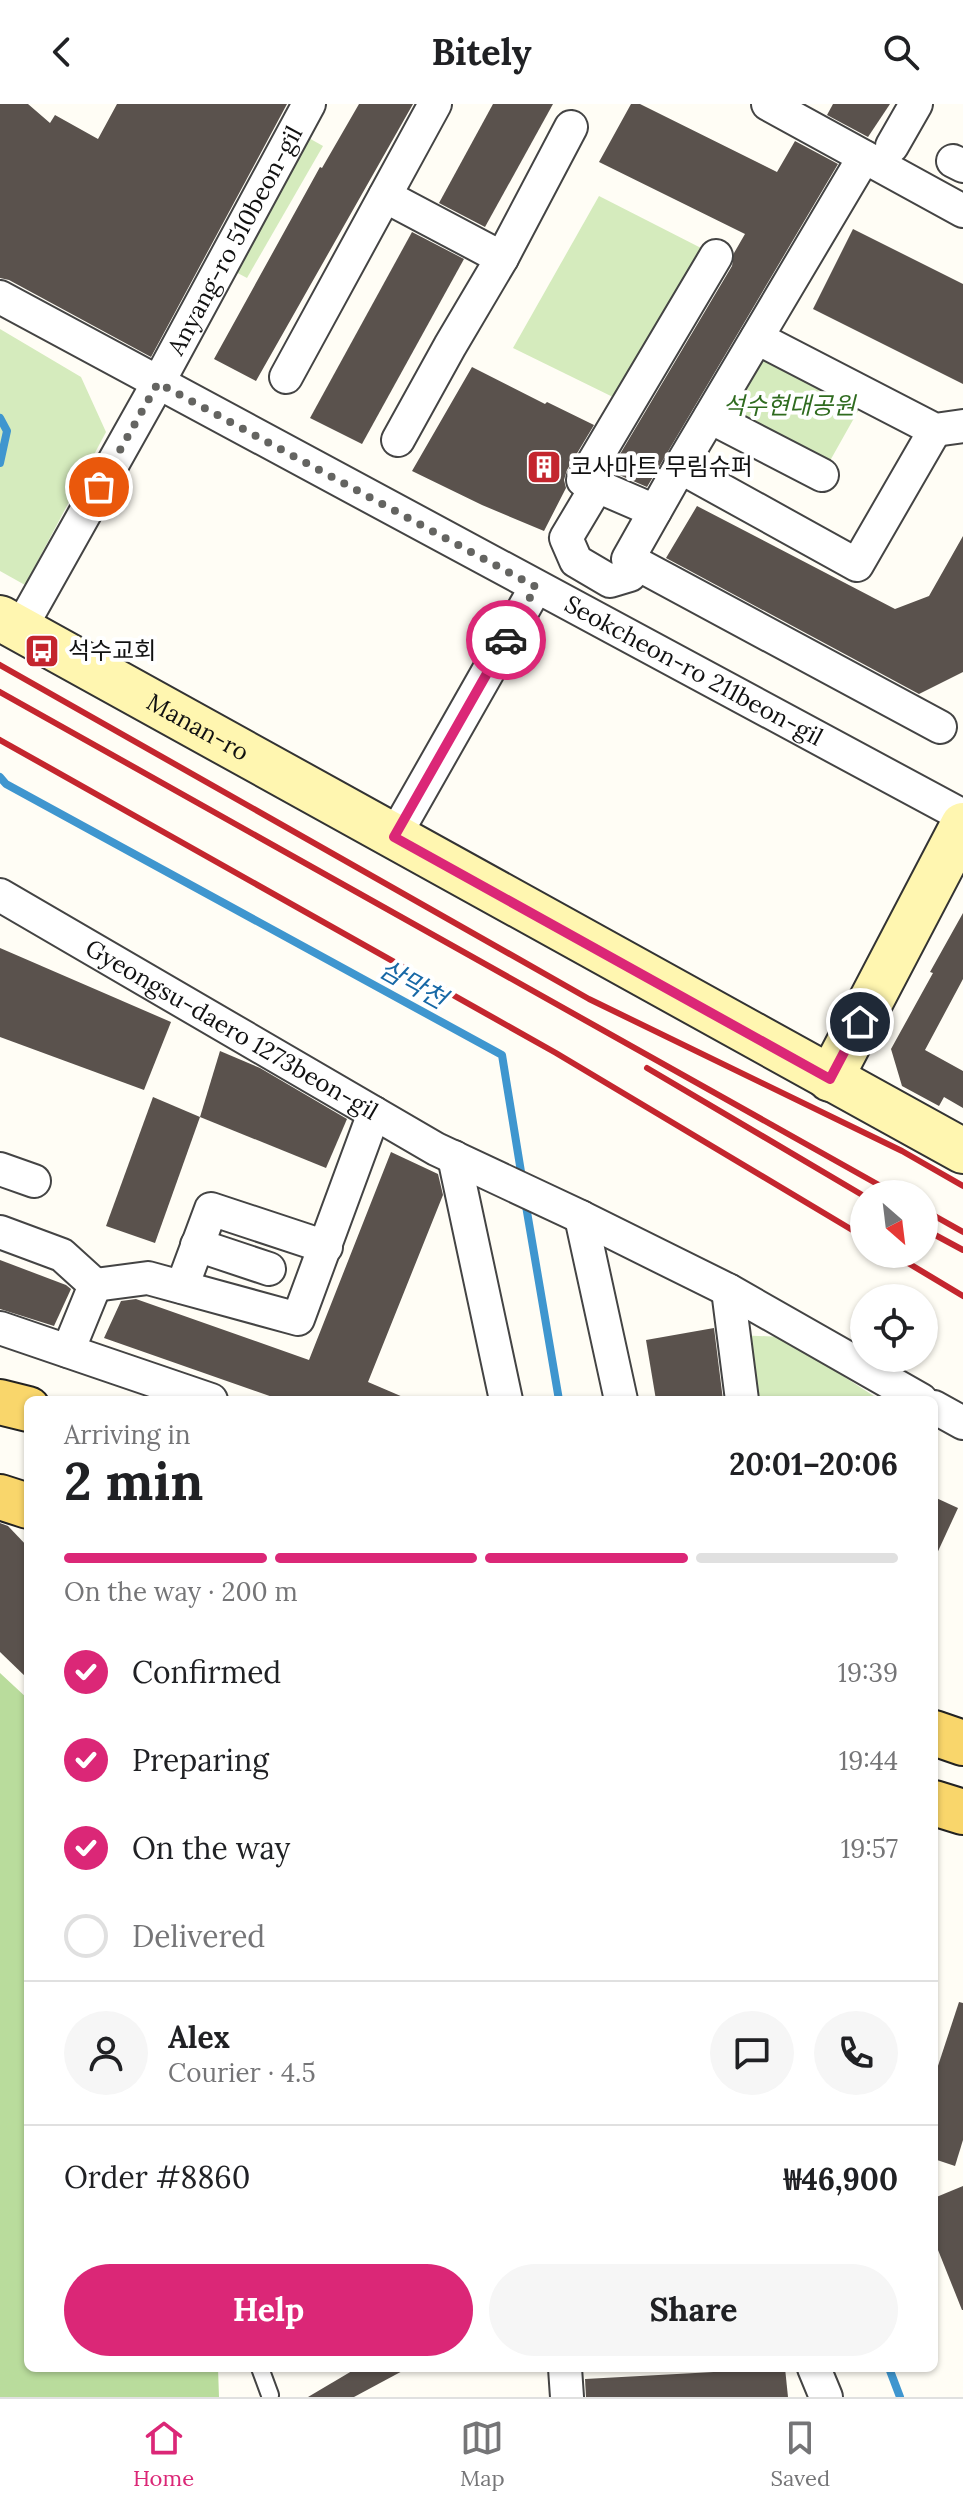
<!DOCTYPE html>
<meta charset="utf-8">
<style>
:root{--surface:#fff;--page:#f6f6f6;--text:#202124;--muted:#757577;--line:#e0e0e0;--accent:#db2777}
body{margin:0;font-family:Lora,"Noto Sans KR",serif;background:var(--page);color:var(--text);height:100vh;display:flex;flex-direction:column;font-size:30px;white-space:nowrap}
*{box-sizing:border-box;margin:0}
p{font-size:26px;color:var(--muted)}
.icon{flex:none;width:44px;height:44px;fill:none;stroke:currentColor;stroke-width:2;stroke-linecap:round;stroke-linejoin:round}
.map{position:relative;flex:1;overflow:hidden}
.details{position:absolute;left:24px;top:1292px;width:914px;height:976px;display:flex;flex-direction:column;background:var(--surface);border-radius:12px;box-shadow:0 2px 6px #0004}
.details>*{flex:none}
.needle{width:52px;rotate:152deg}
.tools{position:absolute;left:850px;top:1076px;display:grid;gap:16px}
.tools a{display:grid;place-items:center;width:88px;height:88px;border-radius:50%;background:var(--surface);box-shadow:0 2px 6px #0004;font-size:40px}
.pin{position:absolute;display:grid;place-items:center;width:68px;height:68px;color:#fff;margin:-34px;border:4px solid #fff;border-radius:50%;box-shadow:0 2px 8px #0007}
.courier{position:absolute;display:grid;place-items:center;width:80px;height:80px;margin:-40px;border:6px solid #db2777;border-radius:50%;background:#fff;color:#222;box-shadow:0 2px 10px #0007}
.overview em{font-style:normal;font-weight:700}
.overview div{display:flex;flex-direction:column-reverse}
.overview{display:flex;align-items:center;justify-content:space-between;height:136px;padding:0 40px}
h1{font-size:52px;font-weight:700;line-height:60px}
.bar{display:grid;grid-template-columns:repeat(4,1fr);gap:12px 8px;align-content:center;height:96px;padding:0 40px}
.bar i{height:10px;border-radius:6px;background:var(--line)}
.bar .current{background:var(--accent)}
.bar p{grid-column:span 4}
.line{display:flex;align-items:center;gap:20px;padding:0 40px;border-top:2px solid var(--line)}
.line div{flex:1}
.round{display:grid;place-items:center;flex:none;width:84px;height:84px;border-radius:42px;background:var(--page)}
ol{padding:0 40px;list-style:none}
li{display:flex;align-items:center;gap:24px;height:88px}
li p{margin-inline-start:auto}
li .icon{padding:8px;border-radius:50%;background:var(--accent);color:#fff;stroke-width:4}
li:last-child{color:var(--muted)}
li i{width:44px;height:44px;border:4px solid var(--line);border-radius:50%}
.action{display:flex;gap:16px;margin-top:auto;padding:16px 40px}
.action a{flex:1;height:92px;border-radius:48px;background:var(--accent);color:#fff;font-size:32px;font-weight:700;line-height:92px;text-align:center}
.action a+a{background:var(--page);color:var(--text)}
header{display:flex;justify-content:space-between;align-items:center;height:104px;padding:0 40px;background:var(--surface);font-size:36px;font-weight:700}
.tab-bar{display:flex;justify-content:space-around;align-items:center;height:112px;border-top:2px solid var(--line);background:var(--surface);font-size:22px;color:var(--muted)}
.tab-bar a{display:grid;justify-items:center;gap:4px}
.tab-bar .current{color:var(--accent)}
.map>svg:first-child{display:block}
.green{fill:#d5ebbd}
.forest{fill:#b9dc9c}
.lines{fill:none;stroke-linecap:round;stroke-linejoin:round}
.stream{stroke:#3f96cf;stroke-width:8}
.building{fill:#5a524d}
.lane-casing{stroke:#444;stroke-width:20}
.street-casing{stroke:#444;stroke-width:36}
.secondary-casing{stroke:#333;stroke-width:48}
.primary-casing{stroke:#222;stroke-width:48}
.lane{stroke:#fff;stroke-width:16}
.street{stroke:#fff;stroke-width:32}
.secondary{stroke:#fff6b0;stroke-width:44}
.primary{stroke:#f9d66b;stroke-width:44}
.rail{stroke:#c4262e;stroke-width:6}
.done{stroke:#646461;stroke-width:8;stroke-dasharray:0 14.4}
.route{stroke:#db2777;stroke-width:10}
.labels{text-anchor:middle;stroke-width:8;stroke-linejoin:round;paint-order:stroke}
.street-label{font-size:24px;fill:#111;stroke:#fff}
.park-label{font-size:24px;font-style:italic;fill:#2f6b1f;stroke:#fff}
.poi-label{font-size:24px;fill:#111;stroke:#fff;text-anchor:start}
.water-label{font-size:26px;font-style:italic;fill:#1768a6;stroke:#fff}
</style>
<header><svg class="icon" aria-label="back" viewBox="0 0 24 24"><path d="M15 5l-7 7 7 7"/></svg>Bitely<svg class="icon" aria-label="search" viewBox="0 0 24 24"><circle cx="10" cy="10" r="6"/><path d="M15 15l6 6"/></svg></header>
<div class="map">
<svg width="963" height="2293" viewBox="0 0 963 2293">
<rect width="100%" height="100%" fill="#fffdf5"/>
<g class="green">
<path d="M307,33l16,9 -76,132 -15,-8z"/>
<path d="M599,92l104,53 -86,150 -104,-51z"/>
<path d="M0,225l81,48 25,55 -81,153 -25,-14z"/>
<path d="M757,234l110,57 -45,80 -112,-58z"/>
<path d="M736,1231l47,2 97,63h-138z"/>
</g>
<path class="forest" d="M0,1569l28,26v669h190l1,29h-219z"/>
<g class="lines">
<g class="stream">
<path d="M0,314l7,13 -7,32"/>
<path d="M0,673l6,7 496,271 20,123"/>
<path d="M525,1096l34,200"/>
<path d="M889,2264l11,29"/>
</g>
</g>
<g class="building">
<path d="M0,0h28l22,19 5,-8 43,24 19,-35h170l-136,253 -142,-77 -9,-2z"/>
<path d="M359,0h54l-157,277 -42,-22 106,-192 2,1z"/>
<path d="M493,0h60l-68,123 -46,-24z"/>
<path d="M631,0h9l137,68 18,-31 43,23 -191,323 -37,-16 122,-205 2,-13 11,-19 -146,-72z"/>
<path d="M833,0h57l-22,33 -41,-22z"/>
<path d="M853,125l110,55v100l-150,-75z"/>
<path d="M412,128l52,27 -102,185 -52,-26z"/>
<path d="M472,263l73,37 2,-2 47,23 -27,45 -3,10 2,8 -22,43 -62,-26 -70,-34z"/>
<path d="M697,402l198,103 34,-13 34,-60v136l-44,22 -253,-136z"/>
<path d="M963,809v66l-38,71 38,21v37l-19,-11 -5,9 -37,-20 -11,-37 42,-76 -3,-1z"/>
<path d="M0,844l171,74 -27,68 -144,-53z"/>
<path d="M220,947l40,17 87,51 -21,49 -126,-51z"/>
<path d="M153,993l47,20 -45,126 -49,-17z"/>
<path d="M391,1048l47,22 5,21 -75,187 42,18h-129l-177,-62 17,-37 15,-2 173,61z"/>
<path d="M0,1156l66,25 5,4 -17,37 -54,-17z"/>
<path d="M714,1224l9,72h-67l-10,-60z"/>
<path d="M934,1393l24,11 -24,52z"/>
<path d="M0,1419l8,3 20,21v132l-28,-27z"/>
<path d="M959,1898l4,1v137l-8,26 -21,-7v-81z"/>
<path d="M963,2082v124h-1l-28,-70v-42z"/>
<path d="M357,2264h51l-54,29h-46z"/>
<path d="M785,2264l3,29h-202l-1,-18z"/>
</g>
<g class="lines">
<g class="lane-casing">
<path id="lane" d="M260,2264l10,27"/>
</g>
<g class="street-casing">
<g id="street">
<path d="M768,0l195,107"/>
<path d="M892,42l24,-42"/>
<path d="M864,53l-184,310 -52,92 312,168"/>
<path d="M953,57l10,5"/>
<path d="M385,92l117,62"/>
<path id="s1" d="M0,193l963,519"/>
<path d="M757,234l178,92 28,-4"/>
<path d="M286,273l149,-273"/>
<path d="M710,313l112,58"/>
<path d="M398,336l52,-94 52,-88 69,-131"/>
<path d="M680,363l177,98 78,-135"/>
<path d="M597,382l-31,52 10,23 34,20 20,-6"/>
<path d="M655,407l-72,-31 133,-224"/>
<path id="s2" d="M20,525l138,-246 151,-279"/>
<path d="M394,733l142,-250"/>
<path id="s3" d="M0,791l436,254 145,68 147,73 193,110"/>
<path d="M454,1053l52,243"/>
<path d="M0,1065l34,12"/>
<path d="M581,1113l40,183"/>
<path d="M0,1128l62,23 33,30 53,-7 150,41 76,-206"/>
<path d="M197,1141l72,24"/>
<path d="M182,1183l29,-78 115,38"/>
<path d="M728,1186l14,110"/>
<path d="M0,1224l211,72"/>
<path d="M68,1247l27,-66"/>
<path d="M934,1303l29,16"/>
<path d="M565,2264l2,29"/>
<path d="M814,2264l12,29"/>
</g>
</g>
<g class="secondary-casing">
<g id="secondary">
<path id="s4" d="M0,514l963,533"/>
<path d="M830,975l133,-254"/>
</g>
</g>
<g class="primary-casing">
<g id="primary">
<path d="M0,1298l28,7"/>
<path d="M0,1393l28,9"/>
<path d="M934,1629l29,10"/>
<path d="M934,1699l29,9"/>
</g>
</g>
<use href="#lane" class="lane"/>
<use href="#street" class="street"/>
<use href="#secondary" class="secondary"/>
<use href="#primary" class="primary"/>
<g class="rail">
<path d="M0,561l589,334 313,152 61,35"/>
<path d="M0,588l895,502"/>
<path d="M0,636l556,313 308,184"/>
<path d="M647,964l217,128"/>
<path d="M924,1106l39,22"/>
<path d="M924,1125l39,21"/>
<path d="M893,1150l70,42"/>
</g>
</g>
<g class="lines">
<path class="done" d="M99,383l59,-104 378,204 -30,53"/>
<path class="route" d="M506,536l-112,197 436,242 30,-57"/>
</g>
<defs>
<g id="building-square" transform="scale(1.8)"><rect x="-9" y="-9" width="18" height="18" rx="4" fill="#c4262e" stroke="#fff"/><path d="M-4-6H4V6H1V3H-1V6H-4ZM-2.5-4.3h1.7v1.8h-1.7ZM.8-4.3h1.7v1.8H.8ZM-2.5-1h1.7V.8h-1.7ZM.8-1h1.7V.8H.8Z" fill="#fff"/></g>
<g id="bus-square" transform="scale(1.8)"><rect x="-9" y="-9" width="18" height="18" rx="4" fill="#c4262e" stroke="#fff"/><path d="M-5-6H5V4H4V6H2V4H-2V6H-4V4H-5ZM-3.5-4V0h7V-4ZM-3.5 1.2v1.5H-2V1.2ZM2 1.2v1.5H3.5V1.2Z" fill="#fff"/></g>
</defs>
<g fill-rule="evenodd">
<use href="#building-square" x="544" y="363"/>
<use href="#bus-square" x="42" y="547"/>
</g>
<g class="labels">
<g class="street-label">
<text dy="8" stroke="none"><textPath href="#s2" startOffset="444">Anyang-ro 510beon-gil</textPath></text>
<text dy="8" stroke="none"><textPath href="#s1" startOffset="788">Seokcheon-ro 211beon-gil</textPath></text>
<text dy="8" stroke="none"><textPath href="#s4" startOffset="226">Manan-ro</textPath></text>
<text dy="8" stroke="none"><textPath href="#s3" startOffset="268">Gyeongsu-daero 1273beon-gil</textPath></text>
</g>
<g class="park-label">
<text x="789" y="310">석수현대공원</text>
</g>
<g class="poi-label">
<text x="570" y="371">코사마트 무림슈퍼</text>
<text x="68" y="555">석수교회</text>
</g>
<g class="water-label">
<text transform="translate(413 880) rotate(29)" y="9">삼막천</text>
</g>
</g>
</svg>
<div class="tools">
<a><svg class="needle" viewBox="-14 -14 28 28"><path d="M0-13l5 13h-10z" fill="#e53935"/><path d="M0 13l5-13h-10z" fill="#757577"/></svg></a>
<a><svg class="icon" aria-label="locate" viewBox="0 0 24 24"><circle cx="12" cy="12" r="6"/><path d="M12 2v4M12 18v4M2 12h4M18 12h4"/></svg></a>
</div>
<div class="pin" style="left:99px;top:383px;background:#ea580c"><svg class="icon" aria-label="bag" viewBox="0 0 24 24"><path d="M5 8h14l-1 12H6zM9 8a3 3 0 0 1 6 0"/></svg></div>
<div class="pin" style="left:860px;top:918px;background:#1f2937"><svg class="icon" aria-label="home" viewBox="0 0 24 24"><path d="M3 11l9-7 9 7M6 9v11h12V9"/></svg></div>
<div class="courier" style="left:506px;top:536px"><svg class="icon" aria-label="car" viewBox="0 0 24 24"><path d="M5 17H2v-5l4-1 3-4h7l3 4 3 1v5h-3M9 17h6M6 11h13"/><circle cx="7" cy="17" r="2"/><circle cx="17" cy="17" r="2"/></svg></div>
<section class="details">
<div class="overview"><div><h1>2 min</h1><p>Arriving in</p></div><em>20:01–20:06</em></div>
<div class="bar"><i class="current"></i><i class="current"></i><i class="current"></i><i></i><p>On the way · 200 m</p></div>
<ol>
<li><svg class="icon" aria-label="check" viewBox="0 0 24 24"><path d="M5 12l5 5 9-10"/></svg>Confirmed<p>19:39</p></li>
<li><svg class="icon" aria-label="check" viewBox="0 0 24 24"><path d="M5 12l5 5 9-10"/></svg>Preparing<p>19:44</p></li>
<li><svg class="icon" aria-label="check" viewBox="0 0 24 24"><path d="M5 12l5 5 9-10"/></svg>On the way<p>19:57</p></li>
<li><i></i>Delivered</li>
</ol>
<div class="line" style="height:144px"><a class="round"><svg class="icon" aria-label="person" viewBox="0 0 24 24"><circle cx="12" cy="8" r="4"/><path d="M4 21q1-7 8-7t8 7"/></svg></a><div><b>Alex</b><p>Courier · 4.5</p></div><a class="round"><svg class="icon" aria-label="chat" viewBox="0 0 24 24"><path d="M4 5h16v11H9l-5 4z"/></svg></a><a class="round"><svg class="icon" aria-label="phone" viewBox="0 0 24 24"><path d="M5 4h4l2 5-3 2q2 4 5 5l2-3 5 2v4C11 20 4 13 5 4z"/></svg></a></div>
<div class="line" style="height:104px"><div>Order #8860</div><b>₩46,900</b></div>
<div class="action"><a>Help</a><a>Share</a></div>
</section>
</div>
<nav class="tab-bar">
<a class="current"><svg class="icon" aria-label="home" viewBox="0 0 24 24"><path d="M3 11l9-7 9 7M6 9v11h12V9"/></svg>Home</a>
<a><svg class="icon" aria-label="map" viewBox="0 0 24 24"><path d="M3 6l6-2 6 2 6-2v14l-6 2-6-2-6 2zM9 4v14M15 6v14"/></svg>Map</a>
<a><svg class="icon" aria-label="saved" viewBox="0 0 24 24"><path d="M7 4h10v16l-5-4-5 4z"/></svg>Saved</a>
</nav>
